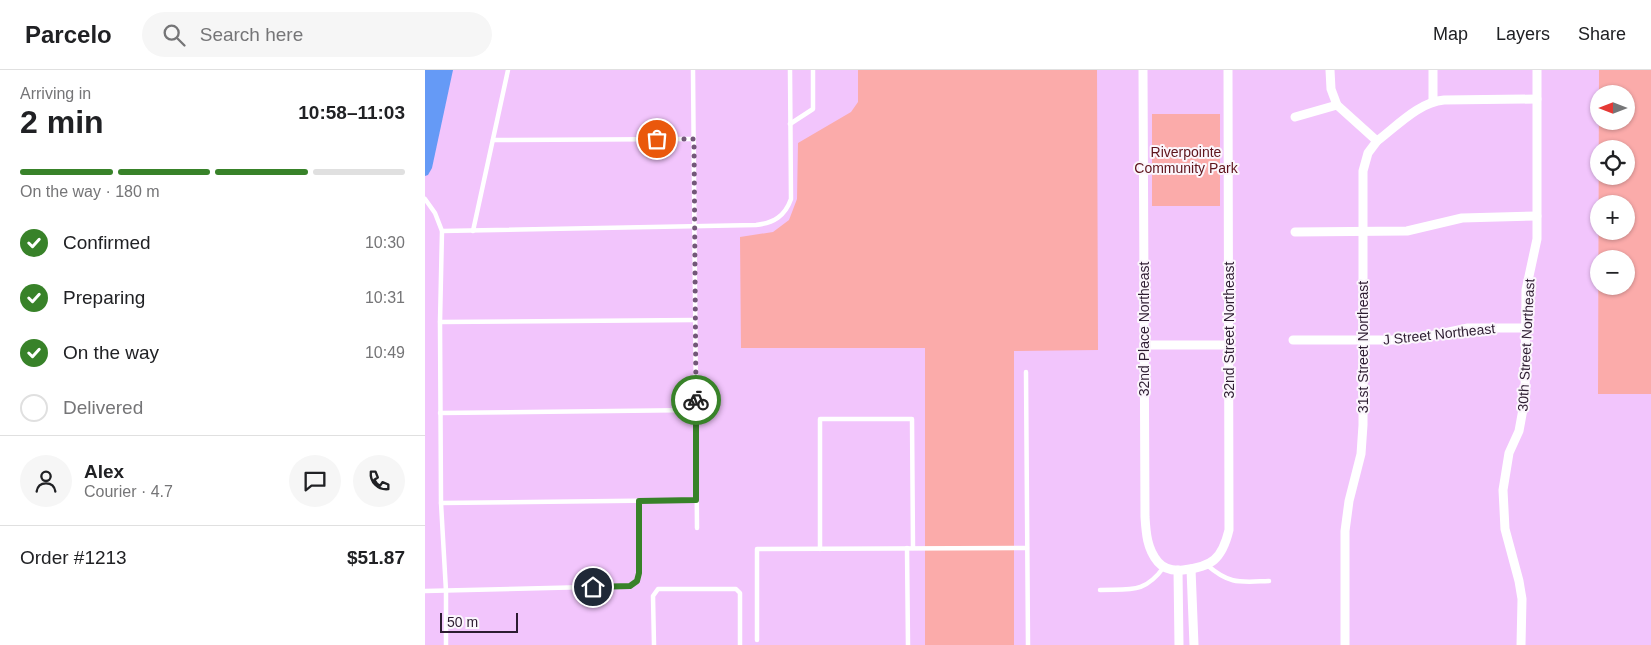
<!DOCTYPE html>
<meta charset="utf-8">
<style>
:root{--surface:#fff;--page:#f6f6f6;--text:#202124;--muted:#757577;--line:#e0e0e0;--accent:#388229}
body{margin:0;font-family:Helvetica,sans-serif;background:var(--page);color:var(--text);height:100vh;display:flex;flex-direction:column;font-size:19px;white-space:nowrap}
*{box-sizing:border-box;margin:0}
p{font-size:16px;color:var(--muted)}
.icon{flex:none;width:28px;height:28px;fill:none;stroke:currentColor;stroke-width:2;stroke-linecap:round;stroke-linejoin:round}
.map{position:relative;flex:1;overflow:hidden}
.drawer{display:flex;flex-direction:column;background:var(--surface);width:425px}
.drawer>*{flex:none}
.needle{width:32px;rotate:270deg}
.buttons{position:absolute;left:1165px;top:15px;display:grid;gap:10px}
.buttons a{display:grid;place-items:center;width:45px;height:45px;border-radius:50%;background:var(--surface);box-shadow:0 1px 4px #0004;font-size:25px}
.scale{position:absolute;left:15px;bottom:12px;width:78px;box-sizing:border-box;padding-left:5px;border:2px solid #2d1c31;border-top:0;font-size:14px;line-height:18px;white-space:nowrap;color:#2d1c31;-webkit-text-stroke:4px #fbf6fc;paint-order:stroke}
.pin{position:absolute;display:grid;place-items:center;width:42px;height:42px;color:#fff;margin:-21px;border:2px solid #fff;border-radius:50%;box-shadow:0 1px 5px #0007}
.courier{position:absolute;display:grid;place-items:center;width:50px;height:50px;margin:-25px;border:4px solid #388229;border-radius:50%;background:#fff;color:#222;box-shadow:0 1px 6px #0007}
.head em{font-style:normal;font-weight:700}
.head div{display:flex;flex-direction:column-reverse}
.head{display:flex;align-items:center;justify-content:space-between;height:85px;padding:0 20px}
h1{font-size:32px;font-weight:700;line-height:38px}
.bar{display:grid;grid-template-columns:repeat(4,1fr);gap:8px 5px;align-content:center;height:60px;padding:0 20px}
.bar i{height:6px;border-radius:4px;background:var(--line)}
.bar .active{background:var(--accent)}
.bar p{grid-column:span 4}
.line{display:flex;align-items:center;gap:12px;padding:0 20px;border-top:1px solid var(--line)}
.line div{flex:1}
.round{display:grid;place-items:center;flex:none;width:52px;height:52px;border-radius:26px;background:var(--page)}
ol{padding:0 20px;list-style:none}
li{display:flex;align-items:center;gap:15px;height:55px}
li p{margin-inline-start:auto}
li .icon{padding:5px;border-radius:50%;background:var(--accent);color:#fff;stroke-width:4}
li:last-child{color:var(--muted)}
li i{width:28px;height:28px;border:2px solid var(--line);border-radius:50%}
header{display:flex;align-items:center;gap:30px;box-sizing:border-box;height:70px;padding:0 25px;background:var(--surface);border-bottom:1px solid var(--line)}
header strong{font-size:24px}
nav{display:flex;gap:28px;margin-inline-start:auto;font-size:18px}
.search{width:350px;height:45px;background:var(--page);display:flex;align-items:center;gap:12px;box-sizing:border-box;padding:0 18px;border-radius:28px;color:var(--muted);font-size:19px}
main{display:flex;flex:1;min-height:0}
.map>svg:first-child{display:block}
.green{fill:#fbabaa;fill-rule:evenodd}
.water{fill:#659af6}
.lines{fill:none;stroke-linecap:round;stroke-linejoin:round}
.lane{stroke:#fff;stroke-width:4.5}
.street{stroke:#fff;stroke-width:9}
.done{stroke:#725778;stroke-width:5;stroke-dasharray:0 9}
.route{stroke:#388229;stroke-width:6}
.labels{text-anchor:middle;stroke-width:4;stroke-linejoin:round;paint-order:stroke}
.park-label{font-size:14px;fill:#5e141b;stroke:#fbf6fc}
.street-label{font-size:14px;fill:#2d1c31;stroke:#fbf6fc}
</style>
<header>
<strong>Parcelo</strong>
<div class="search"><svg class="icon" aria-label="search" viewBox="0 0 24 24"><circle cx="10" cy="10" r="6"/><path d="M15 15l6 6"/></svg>Search here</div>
<nav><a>Map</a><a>Layers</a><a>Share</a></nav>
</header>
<main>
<section class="drawer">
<div class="head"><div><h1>2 min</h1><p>Arriving in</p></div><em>10:58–11:03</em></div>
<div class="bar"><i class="active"></i><i class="active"></i><i class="active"></i><i></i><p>On the way · 180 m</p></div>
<ol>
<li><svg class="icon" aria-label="check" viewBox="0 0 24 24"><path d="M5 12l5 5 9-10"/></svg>Confirmed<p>10:30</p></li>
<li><svg class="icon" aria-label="check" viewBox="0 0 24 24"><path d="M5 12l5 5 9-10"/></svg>Preparing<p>10:31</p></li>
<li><svg class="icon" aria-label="check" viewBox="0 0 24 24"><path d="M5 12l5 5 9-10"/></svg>On the way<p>10:49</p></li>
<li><i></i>Delivered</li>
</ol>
<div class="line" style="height:90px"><a class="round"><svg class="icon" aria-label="person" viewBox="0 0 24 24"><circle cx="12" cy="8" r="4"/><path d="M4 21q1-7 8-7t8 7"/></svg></a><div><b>Alex</b><p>Courier · 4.7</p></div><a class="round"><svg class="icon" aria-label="chat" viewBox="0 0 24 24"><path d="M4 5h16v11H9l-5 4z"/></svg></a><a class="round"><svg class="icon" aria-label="phone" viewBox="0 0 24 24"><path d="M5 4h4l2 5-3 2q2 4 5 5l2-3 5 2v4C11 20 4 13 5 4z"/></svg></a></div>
<div class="line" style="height:65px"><div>Order #1213</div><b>$51.87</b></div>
</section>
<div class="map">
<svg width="1226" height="575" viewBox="0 0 1226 575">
<rect width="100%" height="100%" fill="#f2c5fc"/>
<g class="green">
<path d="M433,0h239l1,280 -84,1v294h-89v-297h-184l-1,-111 33,-5 16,-12 8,-21 1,-56 53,-31 7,-10z"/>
<path d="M1174,0h52v324h-53zM1174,24h27v27h-27zM1174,79h27v27h-27zM1174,134h27v27h-27zM1174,189h27v27h-27z"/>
<rect x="727" y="44" width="68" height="92"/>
</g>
<path class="water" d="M0,0h28l-21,98 -4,7 -3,1z"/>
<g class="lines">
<g class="lane">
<path d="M268,0l4,458"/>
<path d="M365,54l23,-15v-39"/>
<path d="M68,70l201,-1"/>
<path d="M0,129l10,14 7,18 -2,91 1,181 5,88v54"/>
<path d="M17,161l314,-6c18,-2 29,-9 35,-26l-1,-129"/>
<path d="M48,161l35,-161"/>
<path d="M15,252l255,-2"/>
<path d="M601,302l2,273"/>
<path d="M15,343l256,-3"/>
<path d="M16,433l255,-3"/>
<path d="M482,478l1,97"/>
<path d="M395,479v-130h92l1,129"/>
<path d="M782,495c23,20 33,17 62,16"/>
<path d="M675,520c31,-1 44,4 64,-23"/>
<path d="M0,521l205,-5 7,-5 2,-8v-72"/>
<path d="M332,570v-91l270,-1"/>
<path d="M229,575l-1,-49 5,-7h78l4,4v52"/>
</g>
<g class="street">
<path d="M718,0l2,447c1,16 2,32 13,45 6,7 16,9 25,8 29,-3 39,-11 46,-40l-1,-460"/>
<path d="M905,0l1,19 6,16 40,36 -9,12 -5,18v254l-2,29 -12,47 -4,30v114"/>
<path d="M1008,0v31"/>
<path d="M870,47l42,-12"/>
<path d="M952,71c20,-15 42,-39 67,-41l93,-1"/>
<path d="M870,162l112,-1 55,-13 75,-2"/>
<path d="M868,270h103l29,-3 43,-9h57"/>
<path d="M719,275h85"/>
<path d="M766,499l3,76"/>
<path d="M753,500l1,75"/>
<path d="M1096,575l1,-46 -3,-18 -14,-52 -2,-39 6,-37 10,-22 6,-33 1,-108 11,-51v-169"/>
</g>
</g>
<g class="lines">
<path class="done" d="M232,69h37l2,261"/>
<path class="route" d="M168,517l37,-1 7,-5 2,-8v-72l57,-1v-100"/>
</g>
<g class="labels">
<g class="park-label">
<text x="761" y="87">Riverpointe<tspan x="761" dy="16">Community Park</tspan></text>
</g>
<g class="street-label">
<text transform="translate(719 259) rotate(-90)" y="5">32nd Place Northeast</text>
<text transform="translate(804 260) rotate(-90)" y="5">32nd Street Northeast</text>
<text transform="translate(1014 264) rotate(-6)" y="5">J Street Northeast</text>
<text transform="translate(1101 275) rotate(-87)" y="5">30th Street Northeast</text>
<text transform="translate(938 277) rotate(-90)" y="5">31st Street Northeast</text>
</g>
</g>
</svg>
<div class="buttons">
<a><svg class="needle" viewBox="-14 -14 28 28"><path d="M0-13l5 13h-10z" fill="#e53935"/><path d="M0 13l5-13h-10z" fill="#757577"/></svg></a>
<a><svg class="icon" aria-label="locate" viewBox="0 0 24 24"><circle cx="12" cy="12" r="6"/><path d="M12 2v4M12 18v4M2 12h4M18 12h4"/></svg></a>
<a>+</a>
<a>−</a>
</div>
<div class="scale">50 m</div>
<div class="pin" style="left:232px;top:69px;background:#ea580c"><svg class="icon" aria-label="bag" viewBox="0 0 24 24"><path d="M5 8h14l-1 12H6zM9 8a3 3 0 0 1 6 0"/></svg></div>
<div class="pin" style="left:168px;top:517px;background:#1f2937"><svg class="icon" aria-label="home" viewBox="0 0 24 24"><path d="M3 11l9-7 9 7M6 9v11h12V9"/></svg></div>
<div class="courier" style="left:271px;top:330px"><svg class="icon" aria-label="bike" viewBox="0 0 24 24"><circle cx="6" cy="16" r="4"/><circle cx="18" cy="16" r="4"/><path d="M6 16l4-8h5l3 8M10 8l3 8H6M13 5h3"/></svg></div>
</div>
</main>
